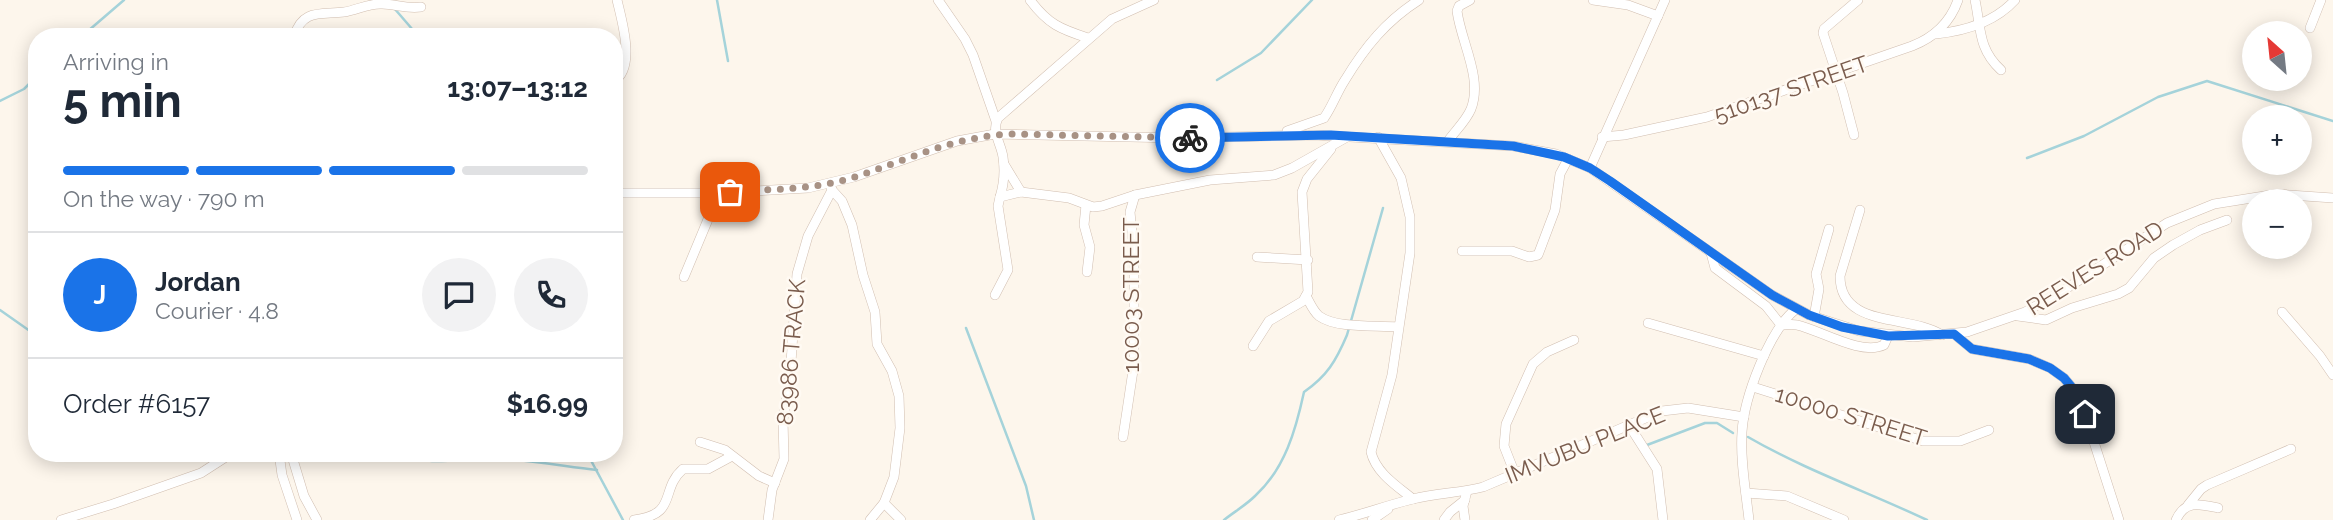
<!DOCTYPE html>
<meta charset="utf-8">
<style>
:root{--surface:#fff;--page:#f2f2f3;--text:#1f2937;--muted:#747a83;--line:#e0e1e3;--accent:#1a73e8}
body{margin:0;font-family:Raleway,sans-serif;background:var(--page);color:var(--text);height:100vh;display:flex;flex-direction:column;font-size:26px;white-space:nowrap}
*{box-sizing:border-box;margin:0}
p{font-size:23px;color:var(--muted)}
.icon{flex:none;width:38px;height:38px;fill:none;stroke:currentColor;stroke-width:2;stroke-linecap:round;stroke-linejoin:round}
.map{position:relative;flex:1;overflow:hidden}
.side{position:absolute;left:28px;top:28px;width:595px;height:434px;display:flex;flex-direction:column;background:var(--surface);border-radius:28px;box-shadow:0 4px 18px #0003}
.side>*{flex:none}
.needle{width:46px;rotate:333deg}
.fabs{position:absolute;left:2242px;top:21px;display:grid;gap:14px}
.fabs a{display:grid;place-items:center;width:70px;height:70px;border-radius:50%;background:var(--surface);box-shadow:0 4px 18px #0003;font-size:35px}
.pin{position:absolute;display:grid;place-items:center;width:60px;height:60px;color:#fff;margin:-30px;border-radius:14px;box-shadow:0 4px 10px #0006}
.courier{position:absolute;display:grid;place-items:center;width:70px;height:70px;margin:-35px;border:5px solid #1a73e8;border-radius:50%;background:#fff;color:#222;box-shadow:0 2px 9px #0007}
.head em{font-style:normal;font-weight:700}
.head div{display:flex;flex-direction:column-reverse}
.head{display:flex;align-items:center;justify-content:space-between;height:119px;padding:0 35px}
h1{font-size:46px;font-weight:700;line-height:52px}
.bar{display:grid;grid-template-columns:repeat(4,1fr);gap:10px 7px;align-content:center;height:84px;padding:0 35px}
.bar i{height:9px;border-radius:5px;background:var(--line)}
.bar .active{background:var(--accent)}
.bar p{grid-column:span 4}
.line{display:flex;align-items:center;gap:18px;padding:0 35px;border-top:2px solid var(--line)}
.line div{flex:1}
.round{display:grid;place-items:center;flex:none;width:74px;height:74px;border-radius:37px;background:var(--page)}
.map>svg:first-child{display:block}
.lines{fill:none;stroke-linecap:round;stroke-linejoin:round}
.stream{stroke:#a5d3da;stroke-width:2.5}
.minor-casing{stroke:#d1beb0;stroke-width:10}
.minor{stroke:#fff;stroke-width:9}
.done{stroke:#a89285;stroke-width:7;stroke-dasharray:0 12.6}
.route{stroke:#1a73e8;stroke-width:9}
.labels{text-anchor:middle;stroke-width:5;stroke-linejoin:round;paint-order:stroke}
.street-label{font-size:23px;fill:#7a5c4d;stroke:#fffaf3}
</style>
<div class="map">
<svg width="2333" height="520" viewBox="0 0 2333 520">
<rect width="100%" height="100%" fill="#fdf6ec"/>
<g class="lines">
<g class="stream">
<path d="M717,0l11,61"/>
<path d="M394,8l25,29"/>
<path d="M81,37l43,-37"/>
<path d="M1217,80l44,-27 51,-53"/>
<path d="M0,101l24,-12 13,-13"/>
<path d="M2027,158l57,-22 74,-39 49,-16 126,40"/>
<path d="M0,310l37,26"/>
<path d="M966,328l60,158 8,34"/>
<path d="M1748,437c57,33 120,55 179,83"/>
<path d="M1647,445l58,-22h12l16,10"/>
<path d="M403,453c27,16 62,3 91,5 35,2 69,8 103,12"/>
<path d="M587,453l36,67"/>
<path d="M1224,520c10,-8 22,-15 31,-24 30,-27 41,-67 49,-104 23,-16 32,-31 43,-57l36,-127"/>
</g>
<g class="minor-casing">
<g id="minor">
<path d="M938,0l27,39 8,16 23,66"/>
<path d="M1030,0c18,24 30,29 58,38"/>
<path d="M1154,0l-42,19 -114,99c-7,14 3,25 5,39 2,14 1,27 -3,40l21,-5 48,6 24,9 9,-1 33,-11 75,-15 64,-5 18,-7 55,-31"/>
<path d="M1593,0l35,5 30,11"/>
<path d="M1975,0c6,28 3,49 26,70"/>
<path d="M2310,28l11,-28"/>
<path d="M1936,34c29,-3 59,-12 79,-34"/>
<path d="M294,37c8,-29 28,-22 50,-25 13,-2 25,-9 38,-8 14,0 23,5 39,3"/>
<path d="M614,81c22,-13 8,-60 3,-81"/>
<path d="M1287,131l37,-13c8,-11 13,-26 21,-38 20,-33 41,-59 74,-80"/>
<path d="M1854,135l-11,-42 -20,-60 1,-4 34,-29"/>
<path d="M1378,137l23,41 9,39v36l-18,122 -21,77c5,21 26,34 42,47"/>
<path d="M1602,137l22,-2 83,-18 205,-71c23,-9 38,-23 46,-46"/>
<path d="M1448,141c7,-10 18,-20 23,-32 12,-31 -10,-67 -14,-98l2,-5 11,-6"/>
<path d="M1004,164l17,28"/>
<path d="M1590,168l75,-168"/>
<path d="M830,183l2,7 10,11 10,24 11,50 12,37 2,32 15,27 7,25 1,32 -6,49 -10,26 -14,17"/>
<path d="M614,193h105l89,-5 46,-11 103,-36 38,-7 181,4 138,-3 199,11 43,8 34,14 182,127 37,20 50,16 54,6 54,-5 58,-20 36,-20 106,-69 47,-19 63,-10 56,4"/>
<path d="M1086,205l-2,20 6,22 -3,25"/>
<path d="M1860,210l-20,66c0,53 70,38 102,59"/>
<path d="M1462,251h50l17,6 9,-2 17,-45 5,-36 8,-15"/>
<path d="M1711,253l4,15 51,38 15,19"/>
<path d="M1257,257l51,3"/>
<path d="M684,277l35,-84"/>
<path d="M995,295l13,-25 -10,-64 2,-9"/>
<path d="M1306,296c4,7 7,15 13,20 18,13 57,9 79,11"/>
<path d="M2282,312l38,44 13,19"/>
<path d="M2018,316l28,4 26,-12 46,-14 11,-6 25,-30 19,-13 27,-15 27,-10"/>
<path d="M1814,317l5,-28 -3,-15 13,-45"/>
<path d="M1648,323l116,33"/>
<path d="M1781,325c5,0 11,-1 16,0 23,5 64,31 87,20l4,-9"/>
<path d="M1954,334l18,15 57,10 21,9 14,10 10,12 11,24 34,106"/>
<path d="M1253,346l16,-25 34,-20 5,-9 -6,-100 5,-13 24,-30"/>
<path d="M1753,387l170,54h37l29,-11"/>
<path d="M1629,425l28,44 6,51"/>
<path d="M1123,437l11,-73v-111l-4,-41 5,-17"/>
<path d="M700,442l25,8 34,26 16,7"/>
<path d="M279,453l3,22 15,45"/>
<path d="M291,453l13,43 13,24"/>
<path d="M1515,474l-11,-28 2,-22 27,-60 14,-12 27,-12"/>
<path d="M1746,493l41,3 57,24"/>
<path d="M884,503l17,17"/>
<path d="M2188,505l13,-16 6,-4 84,-36"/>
<path d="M61,520l52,-16 88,-31 31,-20"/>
<path d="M634,520c45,-6 25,-30 49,-51h25l24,-13"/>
<path d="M768,520l4,-30 12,-31 -1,-40 7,-42 7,-103 11,-38 24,-46"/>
<path d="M1339,520c25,-6 49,-15 74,-21 23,-6 47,-6 70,-12l179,-76 26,-3 56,9"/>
<path d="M1372,520l16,-11"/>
<path d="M1444,520l6,-8 15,-12"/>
<path d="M1465,520l-2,-14 4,-15"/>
<path d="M1749,520c-3,-28 -9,-59 -7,-88 2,-34 27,-102 54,-123"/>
<path d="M2176,520c9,-20 23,-16 42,-12"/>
</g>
</g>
<use href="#minor" class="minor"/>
</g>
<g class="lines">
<path class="done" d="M730,192c41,-3 82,-2 122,-14 53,-17 102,-42 160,-44l178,4"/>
<path class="route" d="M1190,138l141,-3 182,11 51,11 26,11 20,13 162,114 37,20 33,12 46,9 66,-2 18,15 57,10 21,9 14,10 10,12 11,24"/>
</g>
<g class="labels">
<g class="street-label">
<text transform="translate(1791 89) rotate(-19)" y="8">510137 STREET</text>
<text transform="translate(2095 268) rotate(-32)" y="8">REEVES ROAD</text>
<text transform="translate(1131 295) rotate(-90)" y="8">10003 STREET</text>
<text transform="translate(791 352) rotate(-85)" y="8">83986 TRACK</text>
<text transform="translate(1851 416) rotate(17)" y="8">10000 STREET</text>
<text transform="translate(1585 445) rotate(-22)" y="8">IMVUBU PLACE</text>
</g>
</g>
</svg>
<div class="fabs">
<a><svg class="needle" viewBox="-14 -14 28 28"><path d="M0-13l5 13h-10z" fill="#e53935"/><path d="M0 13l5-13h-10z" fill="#747a83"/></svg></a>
<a>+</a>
<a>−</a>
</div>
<div class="pin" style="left:730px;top:192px;background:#ea580c"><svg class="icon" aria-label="bag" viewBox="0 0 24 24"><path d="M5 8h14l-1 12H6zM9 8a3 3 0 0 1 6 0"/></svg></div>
<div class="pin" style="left:2085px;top:414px;background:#1f2937"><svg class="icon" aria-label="home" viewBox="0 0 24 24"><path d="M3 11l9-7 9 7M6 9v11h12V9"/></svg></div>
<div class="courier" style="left:1190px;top:138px"><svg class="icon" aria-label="bike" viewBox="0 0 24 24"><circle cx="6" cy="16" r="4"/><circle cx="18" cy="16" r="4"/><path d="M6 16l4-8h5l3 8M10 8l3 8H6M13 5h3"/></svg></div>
<section class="side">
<div class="head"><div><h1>5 min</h1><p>Arriving in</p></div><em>13:07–13:12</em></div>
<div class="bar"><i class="active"></i><i class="active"></i><i class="active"></i><i></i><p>On the way · 790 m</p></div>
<div class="line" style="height:126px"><b class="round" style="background:var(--accent);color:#fff">J</b><div><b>Jordan</b><p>Courier · 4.8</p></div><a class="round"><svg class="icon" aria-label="chat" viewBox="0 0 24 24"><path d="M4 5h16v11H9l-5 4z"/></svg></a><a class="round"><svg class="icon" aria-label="phone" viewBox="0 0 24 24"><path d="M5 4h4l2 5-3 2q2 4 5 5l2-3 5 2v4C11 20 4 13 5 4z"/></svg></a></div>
<div class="line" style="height:91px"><div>Order #6157</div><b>$16.99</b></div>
</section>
</div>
